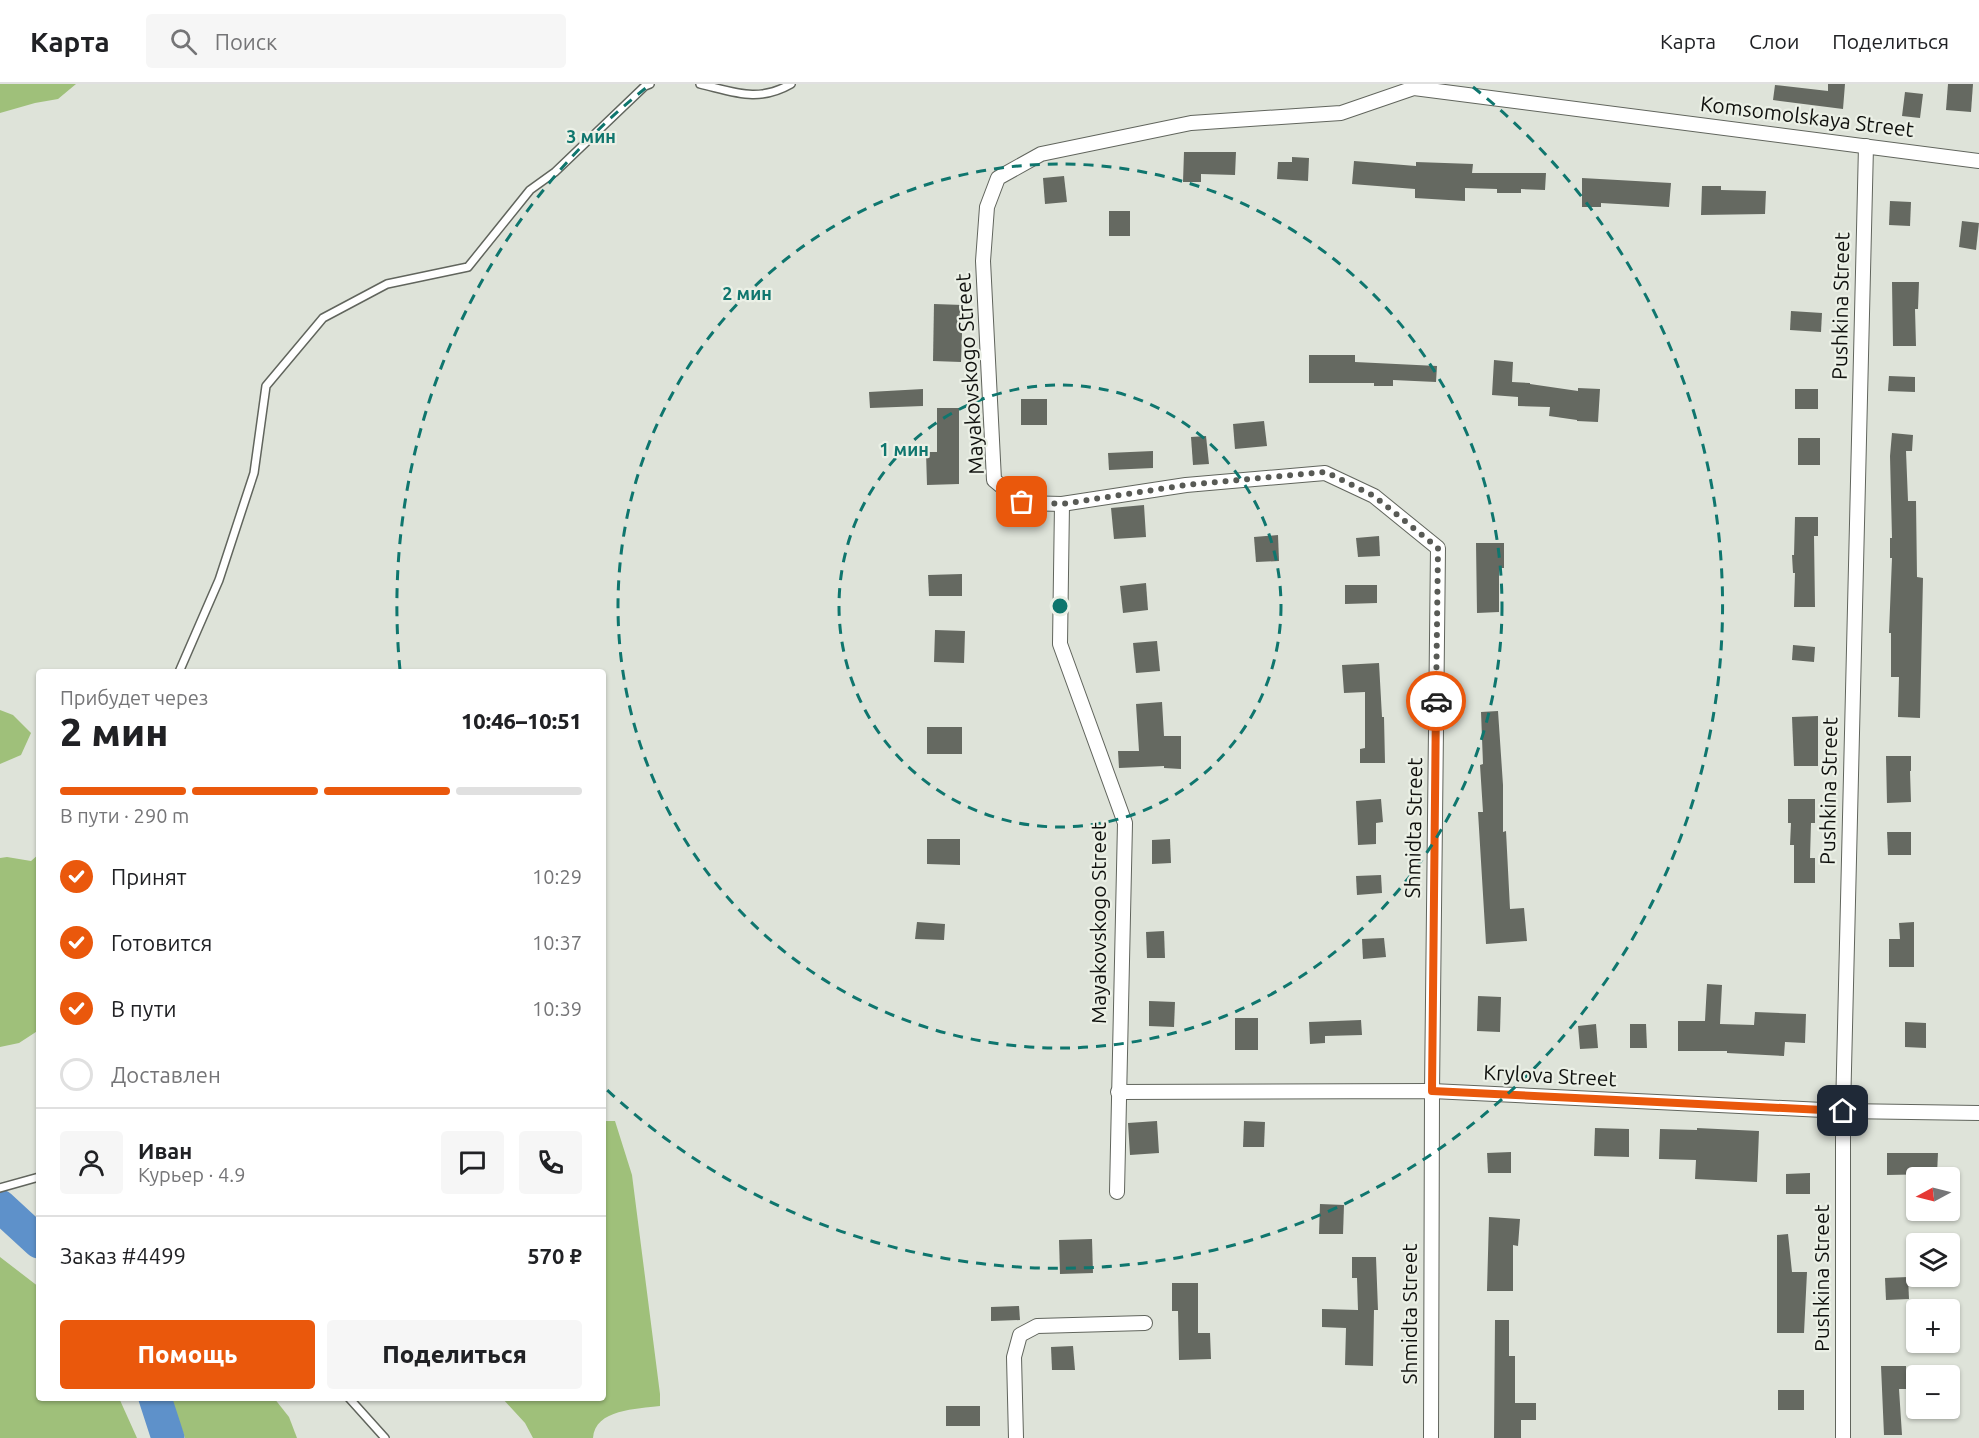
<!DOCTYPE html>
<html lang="ru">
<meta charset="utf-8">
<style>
:root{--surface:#fff;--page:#f6f6f6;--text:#202124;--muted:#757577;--line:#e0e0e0;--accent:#ea580c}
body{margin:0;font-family:Ubuntu,sans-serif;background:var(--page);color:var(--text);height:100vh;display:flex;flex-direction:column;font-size:22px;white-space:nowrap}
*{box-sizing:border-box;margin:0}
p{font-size:20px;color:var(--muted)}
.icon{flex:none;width:33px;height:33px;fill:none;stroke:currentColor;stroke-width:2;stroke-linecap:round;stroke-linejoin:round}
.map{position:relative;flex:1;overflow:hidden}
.details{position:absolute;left:36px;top:585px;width:570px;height:732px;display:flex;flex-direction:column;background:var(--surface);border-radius:6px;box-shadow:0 2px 4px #0004}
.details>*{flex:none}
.needle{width:39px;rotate:263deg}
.tools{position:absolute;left:1906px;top:1083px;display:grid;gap:12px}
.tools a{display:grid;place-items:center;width:54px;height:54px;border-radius:6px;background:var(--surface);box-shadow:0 2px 4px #0004;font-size:30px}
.pin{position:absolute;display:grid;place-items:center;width:51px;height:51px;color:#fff;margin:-26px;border-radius:12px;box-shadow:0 3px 9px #0006}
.courier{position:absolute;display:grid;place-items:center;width:60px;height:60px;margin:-30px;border:4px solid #ea580c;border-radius:50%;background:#fff;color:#222;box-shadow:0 2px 8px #0007}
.head em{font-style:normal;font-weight:800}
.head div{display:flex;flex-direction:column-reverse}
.head{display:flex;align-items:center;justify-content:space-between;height:102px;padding:0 24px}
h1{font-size:39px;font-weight:800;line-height:45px}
.bar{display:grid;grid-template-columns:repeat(4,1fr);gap:9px 6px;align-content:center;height:72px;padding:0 24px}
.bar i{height:8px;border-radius:4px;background:var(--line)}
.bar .current{background:var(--accent)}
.bar p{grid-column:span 4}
.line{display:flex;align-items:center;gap:15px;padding:0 24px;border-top:2px solid var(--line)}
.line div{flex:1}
.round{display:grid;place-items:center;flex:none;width:63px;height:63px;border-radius:6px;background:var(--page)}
ol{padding:0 24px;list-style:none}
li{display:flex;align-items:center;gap:18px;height:66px}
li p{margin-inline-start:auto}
li .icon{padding:6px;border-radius:50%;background:var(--accent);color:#fff;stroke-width:4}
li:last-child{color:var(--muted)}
li i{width:33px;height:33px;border:3px solid var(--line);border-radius:50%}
.button{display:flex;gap:12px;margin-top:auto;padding:12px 24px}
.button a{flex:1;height:69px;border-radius:6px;background:var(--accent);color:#fff;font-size:24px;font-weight:800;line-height:69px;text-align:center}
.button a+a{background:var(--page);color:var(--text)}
header{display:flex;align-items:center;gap:36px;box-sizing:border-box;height:84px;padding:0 30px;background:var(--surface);border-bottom:2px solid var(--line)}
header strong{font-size:28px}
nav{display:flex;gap:33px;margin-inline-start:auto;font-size:21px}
.search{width:420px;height:54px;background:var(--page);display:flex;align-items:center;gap:15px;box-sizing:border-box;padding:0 21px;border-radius:6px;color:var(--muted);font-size:22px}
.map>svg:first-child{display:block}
.forest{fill:#9fc07a}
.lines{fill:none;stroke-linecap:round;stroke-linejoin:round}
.river{stroke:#5e91ca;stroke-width:33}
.building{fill:#656961}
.service-casing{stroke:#61655d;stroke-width:10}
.minor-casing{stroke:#61655d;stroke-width:16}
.service{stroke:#fff;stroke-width:7}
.minor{stroke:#fff;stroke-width:14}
.done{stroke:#585a55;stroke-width:6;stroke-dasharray:0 10.8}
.route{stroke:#ea580c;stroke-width:8}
.ring{fill:none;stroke:#0f766e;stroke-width:3;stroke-dasharray:10 8}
.labels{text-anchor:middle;stroke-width:4.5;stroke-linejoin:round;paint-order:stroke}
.street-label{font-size:21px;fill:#10110e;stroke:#ebf0e6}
.centre{fill:#0f766e;stroke:#ebf0e6;stroke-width:3}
.ring-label{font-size:18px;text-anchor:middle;font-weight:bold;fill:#0f766e;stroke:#ebf0e6;stroke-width:4.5;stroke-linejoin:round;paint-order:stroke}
</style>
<header>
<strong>Карта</strong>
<div class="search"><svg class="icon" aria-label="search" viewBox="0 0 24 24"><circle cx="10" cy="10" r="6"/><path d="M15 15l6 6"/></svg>Поиск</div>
<nav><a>Карта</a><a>Слои</a><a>Поделиться</a></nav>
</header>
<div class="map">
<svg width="1979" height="1354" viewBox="0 0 1979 1354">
<rect width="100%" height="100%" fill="#dee3d9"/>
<g class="forest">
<path d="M0,0h76l-18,15 -23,4 -35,10z"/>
<path d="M0,626l13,5 18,18 -10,22 -21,9z"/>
<path d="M39,770v176l-20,13 -19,4v-189l7,-1 24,4z"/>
<path d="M603,1037h12l17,54 28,219v12c-23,3 -65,3 -67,32h-60l-8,-15 -23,-25h101z"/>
<path d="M0,1173l39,30v111h80l18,40h-137z"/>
<path d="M171,1314h103l15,19 8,21h-112z"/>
</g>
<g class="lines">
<g class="river">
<path d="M0,1122l39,36"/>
<path d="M155,1314l13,40"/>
</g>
</g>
<g class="building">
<path d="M1828,0h17l-2,25 -70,-9 2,-15 53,6z"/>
<path d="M1948,0h25l-2,28 -25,-2z"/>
<path d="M1905,8l18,2 -3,24 -18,-2z"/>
<path d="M1184,68h52l-1,23 -34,-1v8h-18z"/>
<path d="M1292,73l17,1 -1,23 -31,-2 1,-17h14z"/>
<path d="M1354,77l62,5v-4l57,2 -1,9h74l-1,17 -24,-1v4h-24v-4l-32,-1v13l-50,-3v-9l-63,-5z"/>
<path d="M1064,92l3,26 -22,2 -2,-26z"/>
<path d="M1582,94l89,5 -2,24 -68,-4v4h-19z"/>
<path d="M1702,102h19v4l45,1 -1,23 -64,1z"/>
<path d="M1890,117l21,1 -1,24 -21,-1z"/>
<rect x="1109" y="127" width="21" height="25"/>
<path d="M1962,137l17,2 -3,27 -17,-3z"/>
<path d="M1892,198h27l-1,27h-3l1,37h-23z"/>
<path d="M934,220l29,1 -2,57 -28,-1z"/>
<path d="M1791,227l31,2 -1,19 -31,-2z"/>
<path d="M1309,271h46v7l82,4 -1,16 -43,-2v6h-19v-3h-65z"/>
<path d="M1494,276l19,2 -1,20 18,1v1l48,7v-3l22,1 -2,33 -21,-1v-1l-28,-4 1,-9 -32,-1v-9l-26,-2z"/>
<path d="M1889,292l26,1v15l-27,-1z"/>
<path d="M923,305v17l-53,2 -1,-16z"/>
<rect x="1795" y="305" width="23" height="20"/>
<rect x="1021" y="315" width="26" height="26"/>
<path d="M937,324h22v76l-32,1 -1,-33h11z"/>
<path d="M1264,337l3,25 -32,3 -2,-25z"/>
<path d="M1892,349l21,2 -1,16h-6l2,50h8l1,76 6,1 -3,140 -22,-1 1,-40h-8v-44h-2l3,-75h-2v-20h2l-2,-82z"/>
<path d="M1206,352l3,28 -16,1 -2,-28z"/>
<rect x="1798" y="354" width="22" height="27"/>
<path d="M1153,367v17l-44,2 -1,-17z"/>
<path d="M1144,421l2,32 -32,2 -3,-31z"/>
<path d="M1795,433h23v19h-4l1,71h-21l1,-34h-2l-1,-18h2z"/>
<path d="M1278,451l1,26 -23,1 -2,-25z"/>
<path d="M1379,452l1,20 -22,1 -2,-19z"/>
<path d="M1476,459h28v25h-5v44l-22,1z"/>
<path d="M962,490v22h-33l-1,-21z"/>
<path d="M1146,499l2,27 -25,3 -3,-27z"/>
<path d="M1345,501h32v18l-32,1z"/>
<path d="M935,546l30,1 -1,32 -30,-1z"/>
<path d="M1157,557l3,30 -24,2 -3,-30z"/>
<path d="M1793,561l22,2 -1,15 -22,-2z"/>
<path d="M1379,579l3,54h2l1,46h-25v-14l5,-1v-56l-21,1 -2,-28z"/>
<path d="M1162,618l2,34h17v33l-17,-1v-2l-45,2 -1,-17h21l-3,-47z"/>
<path d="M1498,627l5,74v47l3,-1 4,78 14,-1 3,33 -41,3 -8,-132h5l-3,-47 3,-1 -2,-52z"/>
<path d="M1818,632v50h-24l-2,-49z"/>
<rect x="927" y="643" width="35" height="27"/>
<path d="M1886,672h25v15h-1l1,31 -24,1z"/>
<path d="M1381,715l2,23 -7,1v21l-18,1 -2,-44z"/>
<path d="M1788,715h27v24h-4l-1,35h5v25h-21v-38h-4l1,-22h-3z"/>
<path d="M1887,748h24v23h-23z"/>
<path d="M927,755h33v26l-33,-1z"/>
<path d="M1170,755l1,24 -19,1v-24z"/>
<path d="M1381,791l1,18 -25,2 -1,-19z"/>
<path d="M917,838l28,2 -1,16 -29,-1z"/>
<path d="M1914,838v45h-25v-28h11l-1,-16z"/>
<path d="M1164,847l1,27h-18l-1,-26z"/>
<path d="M1384,854l2,19 -23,2 -1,-20z"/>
<path d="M1707,900l15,1 -2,39 34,1 1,-13 51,2 -1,29 -20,-1 -1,14 -57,-3v-2h-49v-30h27z"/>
<path d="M1478,912l23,1 -1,35 -23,-1z"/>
<path d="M1149,917l26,1 -1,25 -25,-1z"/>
<rect x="1235" y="934" width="23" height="32"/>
<path d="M1361,936l1,15 -37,1v7l-15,1 -1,-22z"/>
<path d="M1905,938l21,1v25l-21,-1z"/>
<path d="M1596,940l2,24 -18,1 -2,-23z"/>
<path d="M1630,940h16l1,24h-17z"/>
<path d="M1157,1037l2,32 -29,2 -2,-32z"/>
<path d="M1244,1037l21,1 -1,25h-21z"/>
<path d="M1595,1044l34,1v28l-35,-1z"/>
<path d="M1697,1044l62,3 -2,51 -62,-3 1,-19 -37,-1 1,-30 37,1z"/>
<path d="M1511,1068v21h-23l-1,-20z"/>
<path d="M1887,1069h51l-1,21 -50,1z"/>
<path d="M1810,1089v21h-24v-20z"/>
<path d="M1320,1120l24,1 -1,29h-24z"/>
<path d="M1489,1133l31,2 -2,27 -5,-1v46h-26z"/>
<path d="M1788,1150l4,38h15l-3,61h-27v-98z"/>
<path d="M1092,1155l1,34 -33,1 -1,-34z"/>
<path d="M1352,1173h24l2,53h-4l-1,56 -28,-1 1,-37 -24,-1v-18l36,1 -1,-32h-5z"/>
<path d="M1908,1193l1,22 -23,1 -1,-22z"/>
<path d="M1172,1199h26v50h12l1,26 -32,1 -1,-49h-6z"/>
<path d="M1019,1222l1,14 -29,1v-14z"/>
<path d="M1495,1236h14v36h6v47h21v17h-15v18h-27z"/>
<path d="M1073,1262l2,24h-23l-1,-23z"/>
<path d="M1881,1282h25v23h-7l3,46h-18z"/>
<rect x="1778" y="1306" width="26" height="20"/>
<rect x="946" y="1322" width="34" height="20"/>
</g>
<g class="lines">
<g class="service-casing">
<g id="service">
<path d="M700,0c34,8 58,19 91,0"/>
<path d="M179,588l40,-92 35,-107 12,-87 57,-68 64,-34 81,-17 62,-77 25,-18 90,-86 5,-2"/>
<path d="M0,1104l39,-11"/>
<path d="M349,1314l36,40"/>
</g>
</g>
<g class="minor-casing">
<g id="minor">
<path d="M1062,420l-2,140 65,179 -8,369"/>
<path d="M1118,1008l314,-1 411,20 136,2"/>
<path d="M1016,1354l-2,-81 6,-22 17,-9 108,-3"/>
<path d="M1431,1354l1,-347 6,-543 -64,-52 -49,-23 -139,12 -124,19 -40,-1 -28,-23 -11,-219 4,-54 11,-29 43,-24 150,-31 150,-10 73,-25 565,73"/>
<path d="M1843,1354v-327l23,-965"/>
</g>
</g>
<use href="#service" class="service"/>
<use href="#minor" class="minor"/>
</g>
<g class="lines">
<path class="done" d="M1022,418l40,2 124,-19 140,-13 48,24 64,52 -2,153"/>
<path class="route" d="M1436,617l-4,390 411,20"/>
</g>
<g class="ring">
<circle cx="1060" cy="522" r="221"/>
<circle cx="1060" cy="522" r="442"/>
<path d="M400 586A663 663 0 0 1 647 3M1473 3A663 663 0 1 1 604 1003"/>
</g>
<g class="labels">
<g class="street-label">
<text transform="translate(1807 33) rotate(7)" y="7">Komsomolskaya Street</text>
<text transform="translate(1841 222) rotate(-89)" y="7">Pushkina Street</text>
<text transform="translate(970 290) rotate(-94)" y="7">Mayakovskogo Street</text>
<text transform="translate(1829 707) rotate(-89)" y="7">Pushkina Street</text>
<text transform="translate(1414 744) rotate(-89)" y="7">Shmidta Street</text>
<text transform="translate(1099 839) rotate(-90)" y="7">Mayakovskogo Street</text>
<text transform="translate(1550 992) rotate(3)" y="7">Krylova Street</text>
<text transform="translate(1822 1194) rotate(-90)" y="7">Pushkina Street</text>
<text transform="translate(1410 1230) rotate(-90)" y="7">Shmidta Street</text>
</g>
</g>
<circle cx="1060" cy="522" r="9" class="centre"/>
<g class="ring-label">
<text x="591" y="59">3 мин</text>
<text x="747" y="216">2 мин</text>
<text x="904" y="372">1 мин</text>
</g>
</svg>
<div class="tools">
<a><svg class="needle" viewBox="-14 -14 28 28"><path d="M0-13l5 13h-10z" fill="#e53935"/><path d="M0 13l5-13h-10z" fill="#757577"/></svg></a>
<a><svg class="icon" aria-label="layers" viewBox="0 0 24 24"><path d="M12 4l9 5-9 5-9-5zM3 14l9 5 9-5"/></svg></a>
<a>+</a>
<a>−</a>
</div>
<div class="pin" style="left:1022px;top:418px;background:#ea580c"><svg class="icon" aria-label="bag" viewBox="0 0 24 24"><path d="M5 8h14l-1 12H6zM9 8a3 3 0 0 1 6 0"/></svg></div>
<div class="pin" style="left:1843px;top:1027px;background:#1f2937"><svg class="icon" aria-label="home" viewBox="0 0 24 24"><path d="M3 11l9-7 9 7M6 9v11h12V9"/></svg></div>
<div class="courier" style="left:1436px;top:617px"><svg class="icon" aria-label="car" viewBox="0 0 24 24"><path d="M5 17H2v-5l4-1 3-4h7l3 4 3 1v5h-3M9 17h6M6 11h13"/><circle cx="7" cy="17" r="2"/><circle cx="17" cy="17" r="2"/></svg></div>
<section class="details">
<div class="head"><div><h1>2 мин</h1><p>Прибудет через</p></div><em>10:46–10:51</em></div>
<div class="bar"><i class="current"></i><i class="current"></i><i class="current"></i><i></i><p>В пути · 290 m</p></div>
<ol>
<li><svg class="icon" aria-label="check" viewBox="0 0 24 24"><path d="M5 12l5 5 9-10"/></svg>Принят<p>10:29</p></li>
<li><svg class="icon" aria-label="check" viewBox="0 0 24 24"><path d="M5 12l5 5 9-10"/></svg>Готовится<p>10:37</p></li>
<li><svg class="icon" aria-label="check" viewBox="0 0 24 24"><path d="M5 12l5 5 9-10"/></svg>В пути<p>10:39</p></li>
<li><i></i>Доставлен</li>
</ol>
<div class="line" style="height:108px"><a class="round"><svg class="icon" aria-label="person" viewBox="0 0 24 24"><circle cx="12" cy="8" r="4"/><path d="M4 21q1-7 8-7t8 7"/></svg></a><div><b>Иван</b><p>Курьер · 4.9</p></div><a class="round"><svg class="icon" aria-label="chat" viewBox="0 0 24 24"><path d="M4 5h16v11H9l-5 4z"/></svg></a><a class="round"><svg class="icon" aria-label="phone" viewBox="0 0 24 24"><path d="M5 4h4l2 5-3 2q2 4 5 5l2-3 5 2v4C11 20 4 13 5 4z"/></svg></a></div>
<div class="line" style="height:78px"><div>Заказ #4499</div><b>570 ₽</b></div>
<div class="button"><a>Помощь</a><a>Поделиться</a></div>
</section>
</div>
